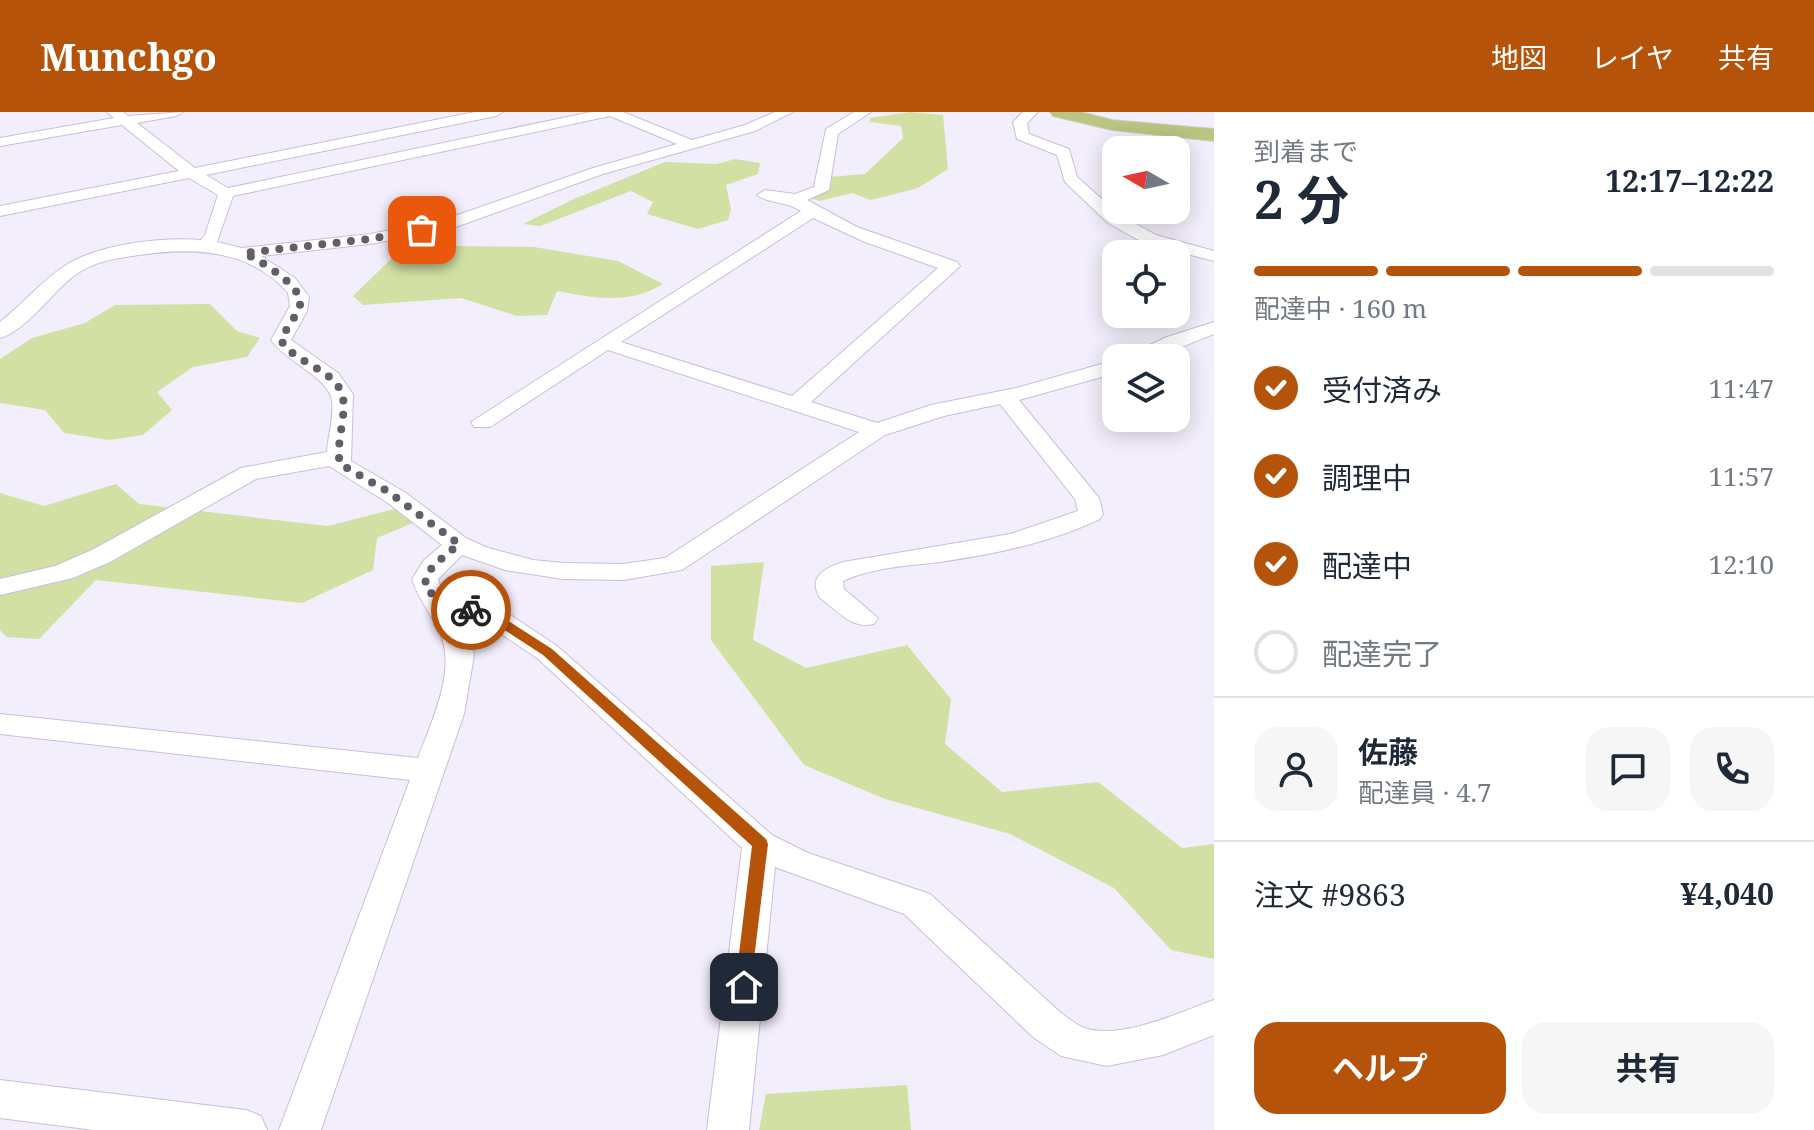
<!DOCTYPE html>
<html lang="ja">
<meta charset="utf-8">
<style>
:root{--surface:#fff;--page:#f6f6f7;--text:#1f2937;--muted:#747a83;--line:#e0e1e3;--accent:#b45309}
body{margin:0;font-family:"Noto Serif","Noto Sans JP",serif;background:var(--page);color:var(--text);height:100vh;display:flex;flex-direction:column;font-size:30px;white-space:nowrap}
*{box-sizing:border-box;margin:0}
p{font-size:26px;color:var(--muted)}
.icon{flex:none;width:44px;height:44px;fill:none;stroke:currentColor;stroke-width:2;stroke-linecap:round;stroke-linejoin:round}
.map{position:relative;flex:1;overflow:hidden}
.side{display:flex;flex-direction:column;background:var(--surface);width:600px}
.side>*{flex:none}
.needle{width:52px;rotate:279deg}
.buttons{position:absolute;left:1102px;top:24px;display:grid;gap:16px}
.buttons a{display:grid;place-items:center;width:88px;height:88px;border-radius:16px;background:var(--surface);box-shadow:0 4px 20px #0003;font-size:40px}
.pin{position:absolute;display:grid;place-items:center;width:68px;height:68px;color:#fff;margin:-34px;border-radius:16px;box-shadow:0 4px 12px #0006}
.courier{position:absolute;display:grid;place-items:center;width:80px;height:80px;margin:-40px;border:6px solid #b45309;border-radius:50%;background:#fff;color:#222;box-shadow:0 2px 10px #0007}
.overview em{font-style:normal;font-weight:700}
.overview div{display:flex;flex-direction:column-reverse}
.overview{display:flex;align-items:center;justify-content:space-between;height:136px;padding:0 40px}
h1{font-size:52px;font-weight:700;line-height:60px}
.bar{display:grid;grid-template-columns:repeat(4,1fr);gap:12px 8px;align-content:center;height:96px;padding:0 40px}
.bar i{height:10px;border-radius:6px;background:var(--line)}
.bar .current{background:var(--accent)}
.bar p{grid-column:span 4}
.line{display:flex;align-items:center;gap:20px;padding:0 40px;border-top:2px solid var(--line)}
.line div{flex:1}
.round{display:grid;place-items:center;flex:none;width:84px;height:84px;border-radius:24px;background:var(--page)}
ol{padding:0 40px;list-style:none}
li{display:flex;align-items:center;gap:24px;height:88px}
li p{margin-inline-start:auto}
li .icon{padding:8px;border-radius:50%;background:var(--accent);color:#fff;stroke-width:4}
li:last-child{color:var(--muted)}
li i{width:44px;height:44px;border:4px solid var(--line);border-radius:50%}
.button{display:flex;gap:16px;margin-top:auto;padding:16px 40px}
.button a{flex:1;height:92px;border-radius:24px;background:var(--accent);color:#fff;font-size:32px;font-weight:700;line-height:92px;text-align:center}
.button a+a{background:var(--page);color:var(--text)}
header{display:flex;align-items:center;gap:48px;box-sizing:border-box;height:112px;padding:0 40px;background:var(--accent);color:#fff}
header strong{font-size:38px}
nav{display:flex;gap:44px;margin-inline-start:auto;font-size:28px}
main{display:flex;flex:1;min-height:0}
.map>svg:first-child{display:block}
.green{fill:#d2e0a4}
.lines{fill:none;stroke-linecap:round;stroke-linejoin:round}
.minor-casing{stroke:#cabddd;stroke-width:2}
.major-casing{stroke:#d0cfd1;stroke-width:2}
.minor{fill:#fff;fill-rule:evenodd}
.major{fill:#bac582;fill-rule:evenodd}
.route{fill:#b45309}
.done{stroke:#625d69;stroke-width:8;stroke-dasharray:0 14.4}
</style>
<header>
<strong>Munchgo</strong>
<nav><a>地図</a><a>レイヤ</a><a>共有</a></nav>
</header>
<main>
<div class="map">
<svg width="1214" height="1018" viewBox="0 0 1214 1018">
<rect width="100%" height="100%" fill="#f3eefb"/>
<g class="green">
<path d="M910,0l33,3 5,54 -30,19 -47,12 -19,-7 -32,8 -10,-3 18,-21 37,-3 38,-36 -2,-12 -31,-4v-4z"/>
<path d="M735,47l25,4 -2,11 -32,11 5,24 -3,11 -30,9 -51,-15 6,-12 -22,-11 -91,35 -17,-2 51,-25 91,-37 51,2z"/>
<path d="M453,134l81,1 84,14 45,23c-33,21 -69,14 -106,7l-10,24 -30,1 -56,-18 -98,7 -10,-9 40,-39z"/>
<path d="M210,192l27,27 23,7 -13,19 -54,10 -36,25 15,18 -29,25 -34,5 -45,-7 -19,-23 -45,-7v-44l32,-21 53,-15 30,-18z"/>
<path d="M116,372l23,20 189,22 78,-20 14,14 -43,18 -4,32 -71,33 -206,-23 -57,59 -32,-2 -7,-7v-137l44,13z"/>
<path d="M764,450l-11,78 53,28 101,-23 44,54 -6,45 57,48 96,-10 84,66 32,-4v115l-43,-9 -57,-62 -104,-54 -125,-35 -81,-34 -93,-125v-74z"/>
<path d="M907,973l4,45h-152l7,-36z"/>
</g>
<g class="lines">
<g class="minor-casing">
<g id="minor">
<path d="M107,0h16l5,4 55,-4 -7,4 -39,7 58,45 280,-56h28l-7,4 -290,59 22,13 363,-76h32l69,28 53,-15 30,-13h18l-38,19 -152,43 -150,54 -83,16 -109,12 34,22 14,19 -2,14 -16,29 47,33 15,21 -2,67 55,32 60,45 22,10 45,12 30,3 60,1 42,-6 194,-126 -251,-82 -118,77h-16l-3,-5 330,-211c-15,-10 -32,-7 -44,-16l8,-5 30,4 19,-7 12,-58 28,-17h17l-33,22 -9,56 -22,10 50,27 100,35 3,4 -149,136 66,21 54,-18 85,-17 100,-28v13l-97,27 80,98 4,16 -3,5c-51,24 -105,35 -160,43 -33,4 -66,5 -97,19l1,8 34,29 -4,6c-22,6 -37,-14 -54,-26 -13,-22 6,-30 23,-36l167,-28 68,-23 -3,-12 -75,-95 -56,12 -59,19 -203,135 -59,10 -60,-1 -58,-9 -43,-15 -24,24 3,9 71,28 45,30 215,189 36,18 122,41 131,119c6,4 14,11 21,14 36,15 98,-15 132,-27v35l-51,20 -56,11 -46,-10 -28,-19 -129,-123 -129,-47 -26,263h-42l35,-282 -205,-190 -45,-30 -35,-14 12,20 5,21 -10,59 -143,416h-42l131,-350 -410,-46v-20l418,44c13,-35 39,-88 22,-125 -9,-20 -22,-34 -28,-54l12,-19 18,-15 -54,-42 -59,-37 -73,13 -146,83 -37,16 -73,17v-16l55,-13 37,-16 149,-82 86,-16c1,-17 7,-34 5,-51 -2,-23 -46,-39 -61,-61l19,-34 -2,-13c-38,-44 -95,-46 -149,-38 -23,3 -44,6 -64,20 -22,16 -50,57 -75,63v-16c23,-18 42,-42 66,-57 33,-21 96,-28 135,-25l4,-5 13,-40 -29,-17 -189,38v-10l179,-35 -57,-46 -122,21v-8l114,-20zM610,4l67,28 -84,24 -150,52 -73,14 -128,14 -25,-6 16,-46zM813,106l52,24 73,26 -146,128 -171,-54z"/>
<path d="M1023,0h15l-11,11 2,11 40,15 8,28 43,38 36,20 58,16v10l-70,-18 -36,-20 -43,-41 -8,-27 -40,-16 -4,-17z"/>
<path d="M1214,210v12l-60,24h-27l3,-4 37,-17z"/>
<path d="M0,968l246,30 15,6 6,14h-173l-94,-12z"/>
</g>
</g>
<g class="major-casing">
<path id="major" d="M1050,0h31l31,8 102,9v12l-102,-11 -59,-14z"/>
</g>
<use href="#minor" class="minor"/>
<use href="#major" class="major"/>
</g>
<path class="route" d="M471,494l36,14 45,29 214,190 2,5 -18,148h-12l-3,-5 17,-141 -209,-191 -46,-30 -30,-13v-5z"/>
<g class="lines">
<path class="done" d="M422,118l-52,9 -126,14c15,7 60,33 56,52 -3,11 -14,23 -19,35 12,23 52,28 61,54 6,19 -7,49 -2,70l47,27 72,53 -26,22 -8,13 3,13 43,18"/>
</g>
</svg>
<div class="buttons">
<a><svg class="needle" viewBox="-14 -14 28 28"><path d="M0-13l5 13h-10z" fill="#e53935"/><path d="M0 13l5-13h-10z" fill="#747a83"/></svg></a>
<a><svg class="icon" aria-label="locate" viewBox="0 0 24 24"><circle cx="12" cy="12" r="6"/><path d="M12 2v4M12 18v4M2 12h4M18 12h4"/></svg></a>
<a><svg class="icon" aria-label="layers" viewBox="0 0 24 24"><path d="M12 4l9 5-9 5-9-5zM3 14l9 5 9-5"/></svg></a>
</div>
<div class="pin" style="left:422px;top:118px;background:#ea580c"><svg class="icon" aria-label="bag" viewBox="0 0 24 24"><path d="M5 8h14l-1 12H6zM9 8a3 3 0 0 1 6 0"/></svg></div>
<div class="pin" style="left:744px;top:875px;background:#1f2937"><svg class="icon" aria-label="home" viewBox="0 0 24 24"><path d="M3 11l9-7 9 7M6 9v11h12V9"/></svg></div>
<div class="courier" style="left:471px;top:498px"><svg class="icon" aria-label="bike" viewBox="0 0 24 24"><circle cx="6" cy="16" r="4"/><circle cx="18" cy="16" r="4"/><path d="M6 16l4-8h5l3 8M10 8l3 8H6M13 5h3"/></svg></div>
</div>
<section class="side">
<div class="overview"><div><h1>2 分</h1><p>到着まで</p></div><em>12:17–12:22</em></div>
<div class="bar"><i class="current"></i><i class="current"></i><i class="current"></i><i></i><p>配達中 · 160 m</p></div>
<ol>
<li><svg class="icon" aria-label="check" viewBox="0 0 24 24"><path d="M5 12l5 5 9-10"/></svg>受付済み<p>11:47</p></li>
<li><svg class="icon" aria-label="check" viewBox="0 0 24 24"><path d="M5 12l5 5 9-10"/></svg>調理中<p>11:57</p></li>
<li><svg class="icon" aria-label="check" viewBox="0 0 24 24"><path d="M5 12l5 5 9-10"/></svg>配達中<p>12:10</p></li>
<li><i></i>配達完了</li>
</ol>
<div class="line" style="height:144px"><a class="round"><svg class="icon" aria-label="person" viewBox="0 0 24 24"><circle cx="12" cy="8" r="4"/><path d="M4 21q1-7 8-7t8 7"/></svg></a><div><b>佐藤</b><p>配達員 · 4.7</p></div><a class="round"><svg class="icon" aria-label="chat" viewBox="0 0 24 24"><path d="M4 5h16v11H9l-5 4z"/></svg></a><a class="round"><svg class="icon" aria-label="phone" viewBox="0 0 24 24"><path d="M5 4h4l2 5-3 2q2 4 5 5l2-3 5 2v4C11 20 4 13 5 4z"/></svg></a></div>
<div class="line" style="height:104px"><div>注文 #9863</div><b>¥4,040</b></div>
<div class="button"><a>ヘルプ</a><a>共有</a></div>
</section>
</main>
